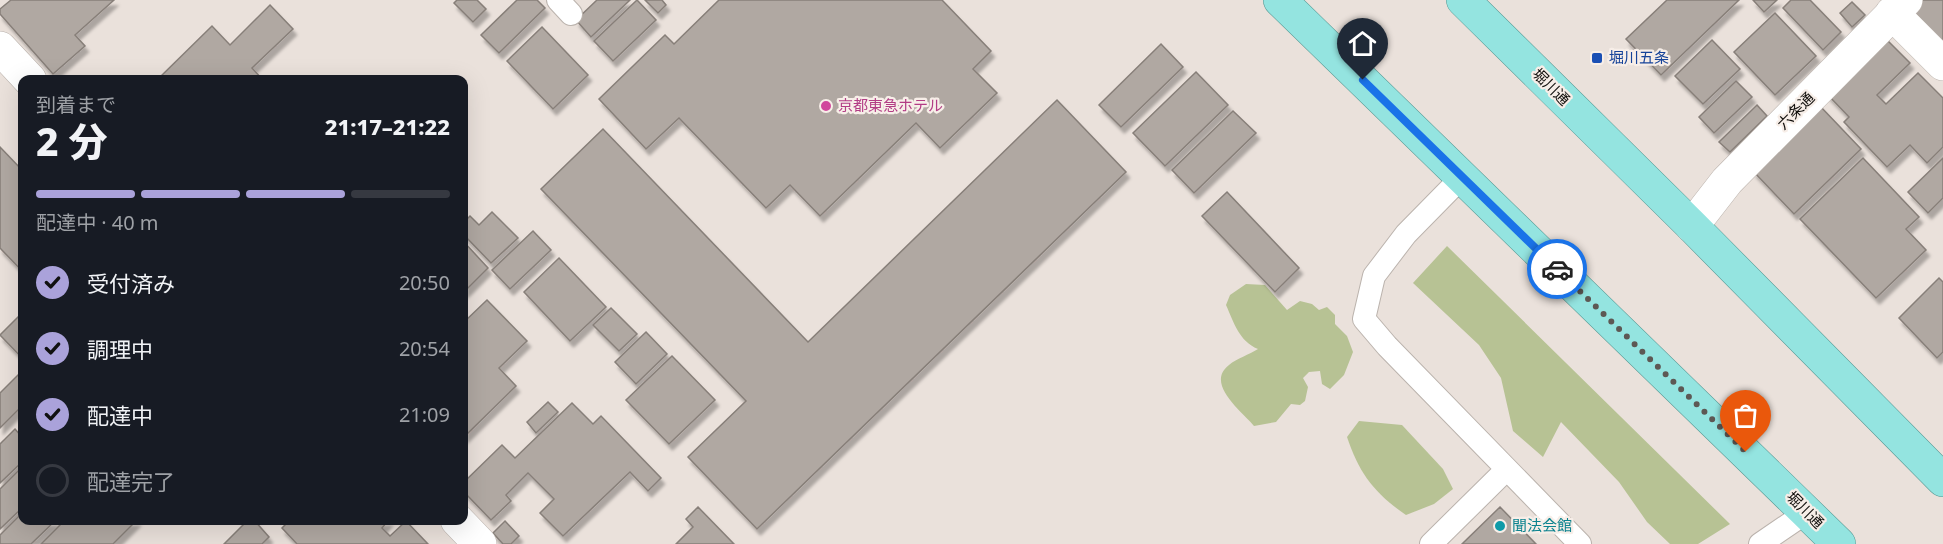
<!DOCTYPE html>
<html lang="ja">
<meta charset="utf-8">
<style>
:root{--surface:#171b24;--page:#20242c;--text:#f1f3f6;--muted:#9ea1a6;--line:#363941;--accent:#aaa2da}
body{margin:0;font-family:"Noto Sans","Noto Sans JP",sans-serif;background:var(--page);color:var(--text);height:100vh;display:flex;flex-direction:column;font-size:22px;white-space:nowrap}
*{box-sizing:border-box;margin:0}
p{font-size:20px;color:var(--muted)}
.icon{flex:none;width:33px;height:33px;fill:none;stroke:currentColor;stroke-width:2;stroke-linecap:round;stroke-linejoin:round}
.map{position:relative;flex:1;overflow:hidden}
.drawer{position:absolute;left:18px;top:75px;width:450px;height:450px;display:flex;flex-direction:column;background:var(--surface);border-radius:12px;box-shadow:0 6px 24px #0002}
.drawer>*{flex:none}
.pin{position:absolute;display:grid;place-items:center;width:51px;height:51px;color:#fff;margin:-62px -26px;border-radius:50% 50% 50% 0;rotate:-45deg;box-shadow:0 0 6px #0007}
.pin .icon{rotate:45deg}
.courier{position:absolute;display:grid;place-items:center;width:60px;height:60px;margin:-30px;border:4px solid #1a73e8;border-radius:50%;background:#fff;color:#222;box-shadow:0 2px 8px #0007}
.overview em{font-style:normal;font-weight:800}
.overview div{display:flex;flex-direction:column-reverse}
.overview{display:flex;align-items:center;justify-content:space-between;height:102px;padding:0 18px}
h1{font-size:39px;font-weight:800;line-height:45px}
.bar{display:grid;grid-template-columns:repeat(4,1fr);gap:9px 6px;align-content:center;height:72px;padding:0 18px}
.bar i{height:8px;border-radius:4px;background:var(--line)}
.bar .on{background:var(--accent)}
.bar p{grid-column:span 4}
ol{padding:0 18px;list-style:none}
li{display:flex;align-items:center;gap:18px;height:66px}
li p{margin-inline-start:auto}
li .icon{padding:6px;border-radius:50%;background:var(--accent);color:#111;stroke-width:4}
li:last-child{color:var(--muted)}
li i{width:33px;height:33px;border:3px solid var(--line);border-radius:50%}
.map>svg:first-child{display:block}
.green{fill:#b7c294}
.building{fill:#b0a8a2;stroke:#877f79;stroke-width:1.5;filter:url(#shadow)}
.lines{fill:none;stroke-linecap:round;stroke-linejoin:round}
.service-casing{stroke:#bbb3ad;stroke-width:24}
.pedestrian-casing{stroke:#bbb3ad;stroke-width:34}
.minor-casing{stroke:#bbb3ad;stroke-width:34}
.trunk-casing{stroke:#559691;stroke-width:34}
.service{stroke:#fff;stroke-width:22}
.pedestrian{stroke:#fff;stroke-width:33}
.minor{stroke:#fff;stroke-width:33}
.trunk{stroke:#94e4e0;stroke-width:33}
.done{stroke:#5d5854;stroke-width:6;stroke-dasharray:0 10.8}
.route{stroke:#1a73e8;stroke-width:8}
.transit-dot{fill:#1a4fb4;stroke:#f7eee8;stroke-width:2}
.hotel-dot{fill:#d1479c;stroke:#f7eee8;stroke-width:2}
.culture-dot{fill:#0f9aa8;stroke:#f7eee8;stroke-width:2}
.labels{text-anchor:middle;stroke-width:4.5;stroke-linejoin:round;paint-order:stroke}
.transit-label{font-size:15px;fill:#164399;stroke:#f7eee8;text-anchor:start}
.street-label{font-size:15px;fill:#110f0c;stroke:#f7eee8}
.hotel-label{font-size:15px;fill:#b23c85;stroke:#f7eee8;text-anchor:start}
.culture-label{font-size:15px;fill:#0d838f;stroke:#f7eee8;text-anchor:start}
</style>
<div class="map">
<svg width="1943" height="544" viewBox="0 0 1943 544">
<defs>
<filter id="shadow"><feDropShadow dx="3.5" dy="6" stdDeviation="1.5" flood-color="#0004"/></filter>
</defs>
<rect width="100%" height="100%" fill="#eae1db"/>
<g class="green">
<path d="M1447,246l283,278 -32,20h-28l-23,-22 -28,-40 -58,-60 -18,35 -30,-26 -12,-53 -22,-33 -66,-62z"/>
<path d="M1246,284l19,1 22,25 13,-9 12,3 7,6 8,-3 8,8v9l12,12 6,16 -9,23 -14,14 -8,-5 -2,-13 -11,1 -6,6 5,9 -3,14 -5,4 -9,-1 -15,18 -22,4c-10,-13 -50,-42 -25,-61 8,-7 20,-10 29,-16 -19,-8 -24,-26 -32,-44l4,-10z"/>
<path d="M1359,421l43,4 41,44 10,20 -19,15 -28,11c-32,-22 -47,-42 -59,-78z"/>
</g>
<g class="building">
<path d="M11,0h103l-39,35 10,11 -32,28 -53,-60v-5z"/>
<path d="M457,0h20l9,9 -13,13 -19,-19z"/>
<path d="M517,0h20l8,8 -46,45 -18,-18z"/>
<path d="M597,0h33l-39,37 -15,-17z"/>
<path d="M637,0l19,20 -43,41 -19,-20z"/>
<path d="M645,0h17l4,5 -8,8z"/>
<path d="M719,0h223l49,51 -18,18 24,24 -57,55 -24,-25 -96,93 -30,-31 -24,23 -87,-90 -33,31 -47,-50 66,-64 9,9z"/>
<path d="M1667,0h72l-78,75 -35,-36z"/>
<path d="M1753,0h24l-13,12z"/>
<path d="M1791,0h19l31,32 -18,18 -40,-42z"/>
<path d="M1922,0h21v42l-31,-32z"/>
<path d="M1852,2l13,13 -13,12 -12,-14z"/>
<path d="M270,5l23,24 -41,39 11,12h-106l55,-54 18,19z"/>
<path d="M1775,13l41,43 -41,39 -41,-43z"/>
<path d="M542,27l46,48 -35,34 -46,-48z"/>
<path d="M1885,38l25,25 -33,32 9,9 32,-31 25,25v49l-16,16 -17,-18 -23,22 -43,-45 5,-5 -22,-23z"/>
<path d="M1712,40l28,29 -37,35 -28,-28z"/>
<path d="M1161,44l22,23 -62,60 -22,-22z"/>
<path d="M1196,72l32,33 -63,61 -32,-33z"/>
<path d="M1736,81l16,16 -38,36 -15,-16z"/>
<path d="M1057,100l69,72 -369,357 -69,-72 58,-56 -205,-212 62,-60 205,213z"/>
<path d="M1757,105l10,11 -37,36 -11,-10z"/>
<path d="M1820,106l41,43 -67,65 -41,-43z"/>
<path d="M1233,111l23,22 -62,60 -22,-23z"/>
<path d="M0,147l22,23v101l-22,-23z"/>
<path d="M1863,158l56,59 -13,12 20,21 -50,48 -76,-79z"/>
<path d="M1943,158v40l-15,15 -20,-21z"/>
<path d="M1227,192l72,76 -24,24 -73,-76z"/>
<path d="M492,212l26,26 -27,25 -27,-28v-13l6,-6 9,9z"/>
<path d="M533,231l18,19 -41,39 -18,-19z"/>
<path d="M464,242l24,26 -24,24z"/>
<path d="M559,258l47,49 -36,34 -46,-49z"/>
<path d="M1939,278l4,4v70l-6,6 -38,-40z"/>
<path d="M487,300l40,41 -28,27 17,18 -52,51v-115z"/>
<path d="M611,308l26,26 -18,17 -26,-26z"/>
<path d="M22,313v45l-22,-23z"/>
<path d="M646,332l21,22 -31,30 -21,-22z"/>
<path d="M672,356l43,44 -46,44 -43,-44z"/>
<path d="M22,371v35l-22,22v-35z"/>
<path d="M548,402l10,10 -22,21 -9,-11z"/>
<path d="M572,403l21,21 8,-8 60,62 -13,13 -18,-19 -67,64 -23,-23 14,-14 -26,-26 -22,22 5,6 -20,19 -27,-28v-10l38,-37 13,13z"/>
<path d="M15,429l7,8v25l-22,21v-39z"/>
<path d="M22,467v41l-22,21v-40z"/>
<path d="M698,507l36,37h-58l17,-17 -7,-8z"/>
<path d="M1500,507l36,37h-74z"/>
<path d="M22,513v7h34l-25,24h-31v-9z"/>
<path d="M65,520h72l-24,24h-72z"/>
<path d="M248,520h6l15,17 -7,7h-38z"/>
<path d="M290,520h99l-7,8 8,8 16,-15 22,23h-131l-15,-16z"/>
<path d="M505,521l14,15 -8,8h-8l-10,-11z"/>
</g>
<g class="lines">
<g class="service-casing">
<g id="service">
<path d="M558,0l13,14"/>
<path d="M1462,177l-56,57 -32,42 -10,43 23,27 193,198"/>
<path d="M1431,544l75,-74"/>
<path d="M1760,544l47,-32"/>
</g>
</g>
<g class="pedestrian-casing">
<path id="pedestrian" d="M1692,226l35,-45 179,-181"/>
</g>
<g class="minor-casing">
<g id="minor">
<path d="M1892,13l51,51"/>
<path d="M0,48l30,32"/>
<path d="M457,520l23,24"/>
</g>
</g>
<g class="trunk-casing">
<g id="trunk">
<path d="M1280,0l559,544"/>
<path d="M1463,0l229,226 251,254"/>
</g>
</g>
<use href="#service" class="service"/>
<use href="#pedestrian" class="pedestrian"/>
<use href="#minor" class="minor"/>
<use href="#trunk" class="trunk"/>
</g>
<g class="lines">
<path class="done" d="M1557,269l189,183"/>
<path class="route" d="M1363,80l194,189"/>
</g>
<rect class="transit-dot" x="1591" y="52" width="12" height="12" rx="3"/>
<circle class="hotel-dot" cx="826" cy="106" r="6"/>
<circle class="culture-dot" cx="1500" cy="526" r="6"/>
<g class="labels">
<g class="transit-label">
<text x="1609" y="63">堀川五条</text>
</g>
<g class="street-label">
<text transform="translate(1551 87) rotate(45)" y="5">堀川通</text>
<text transform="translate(1796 111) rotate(-45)" y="5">六条通</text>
<text transform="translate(1805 510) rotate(45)" y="5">堀川通</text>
</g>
<g class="hotel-label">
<text x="838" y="111">京都東急ホテル</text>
</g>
<g class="culture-label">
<text x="1512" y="531">聞法会館</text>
</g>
</g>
</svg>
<div class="pin" style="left:1746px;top:452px;background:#ea580c"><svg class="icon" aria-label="bag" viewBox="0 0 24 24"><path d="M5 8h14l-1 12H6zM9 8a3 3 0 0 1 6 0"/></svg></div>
<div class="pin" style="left:1363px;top:80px;background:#1f2937"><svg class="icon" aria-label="home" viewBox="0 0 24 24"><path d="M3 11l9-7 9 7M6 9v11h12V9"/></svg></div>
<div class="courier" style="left:1557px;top:269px"><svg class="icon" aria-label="car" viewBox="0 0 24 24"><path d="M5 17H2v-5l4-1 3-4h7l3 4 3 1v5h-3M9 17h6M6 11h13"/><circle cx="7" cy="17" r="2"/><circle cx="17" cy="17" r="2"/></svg></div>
<section class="drawer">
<div class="overview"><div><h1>2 分</h1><p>到着まで</p></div><em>21:17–21:22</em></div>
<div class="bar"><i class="on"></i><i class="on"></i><i class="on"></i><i></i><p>配達中 · 40 m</p></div>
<ol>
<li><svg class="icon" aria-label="check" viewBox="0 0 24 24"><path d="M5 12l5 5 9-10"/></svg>受付済み<p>20:50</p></li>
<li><svg class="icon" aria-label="check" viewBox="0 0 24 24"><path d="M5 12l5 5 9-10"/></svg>調理中<p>20:54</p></li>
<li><svg class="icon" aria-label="check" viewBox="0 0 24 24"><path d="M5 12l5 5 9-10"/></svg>配達中<p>21:09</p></li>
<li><i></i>配達完了</li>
</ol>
</section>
</div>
